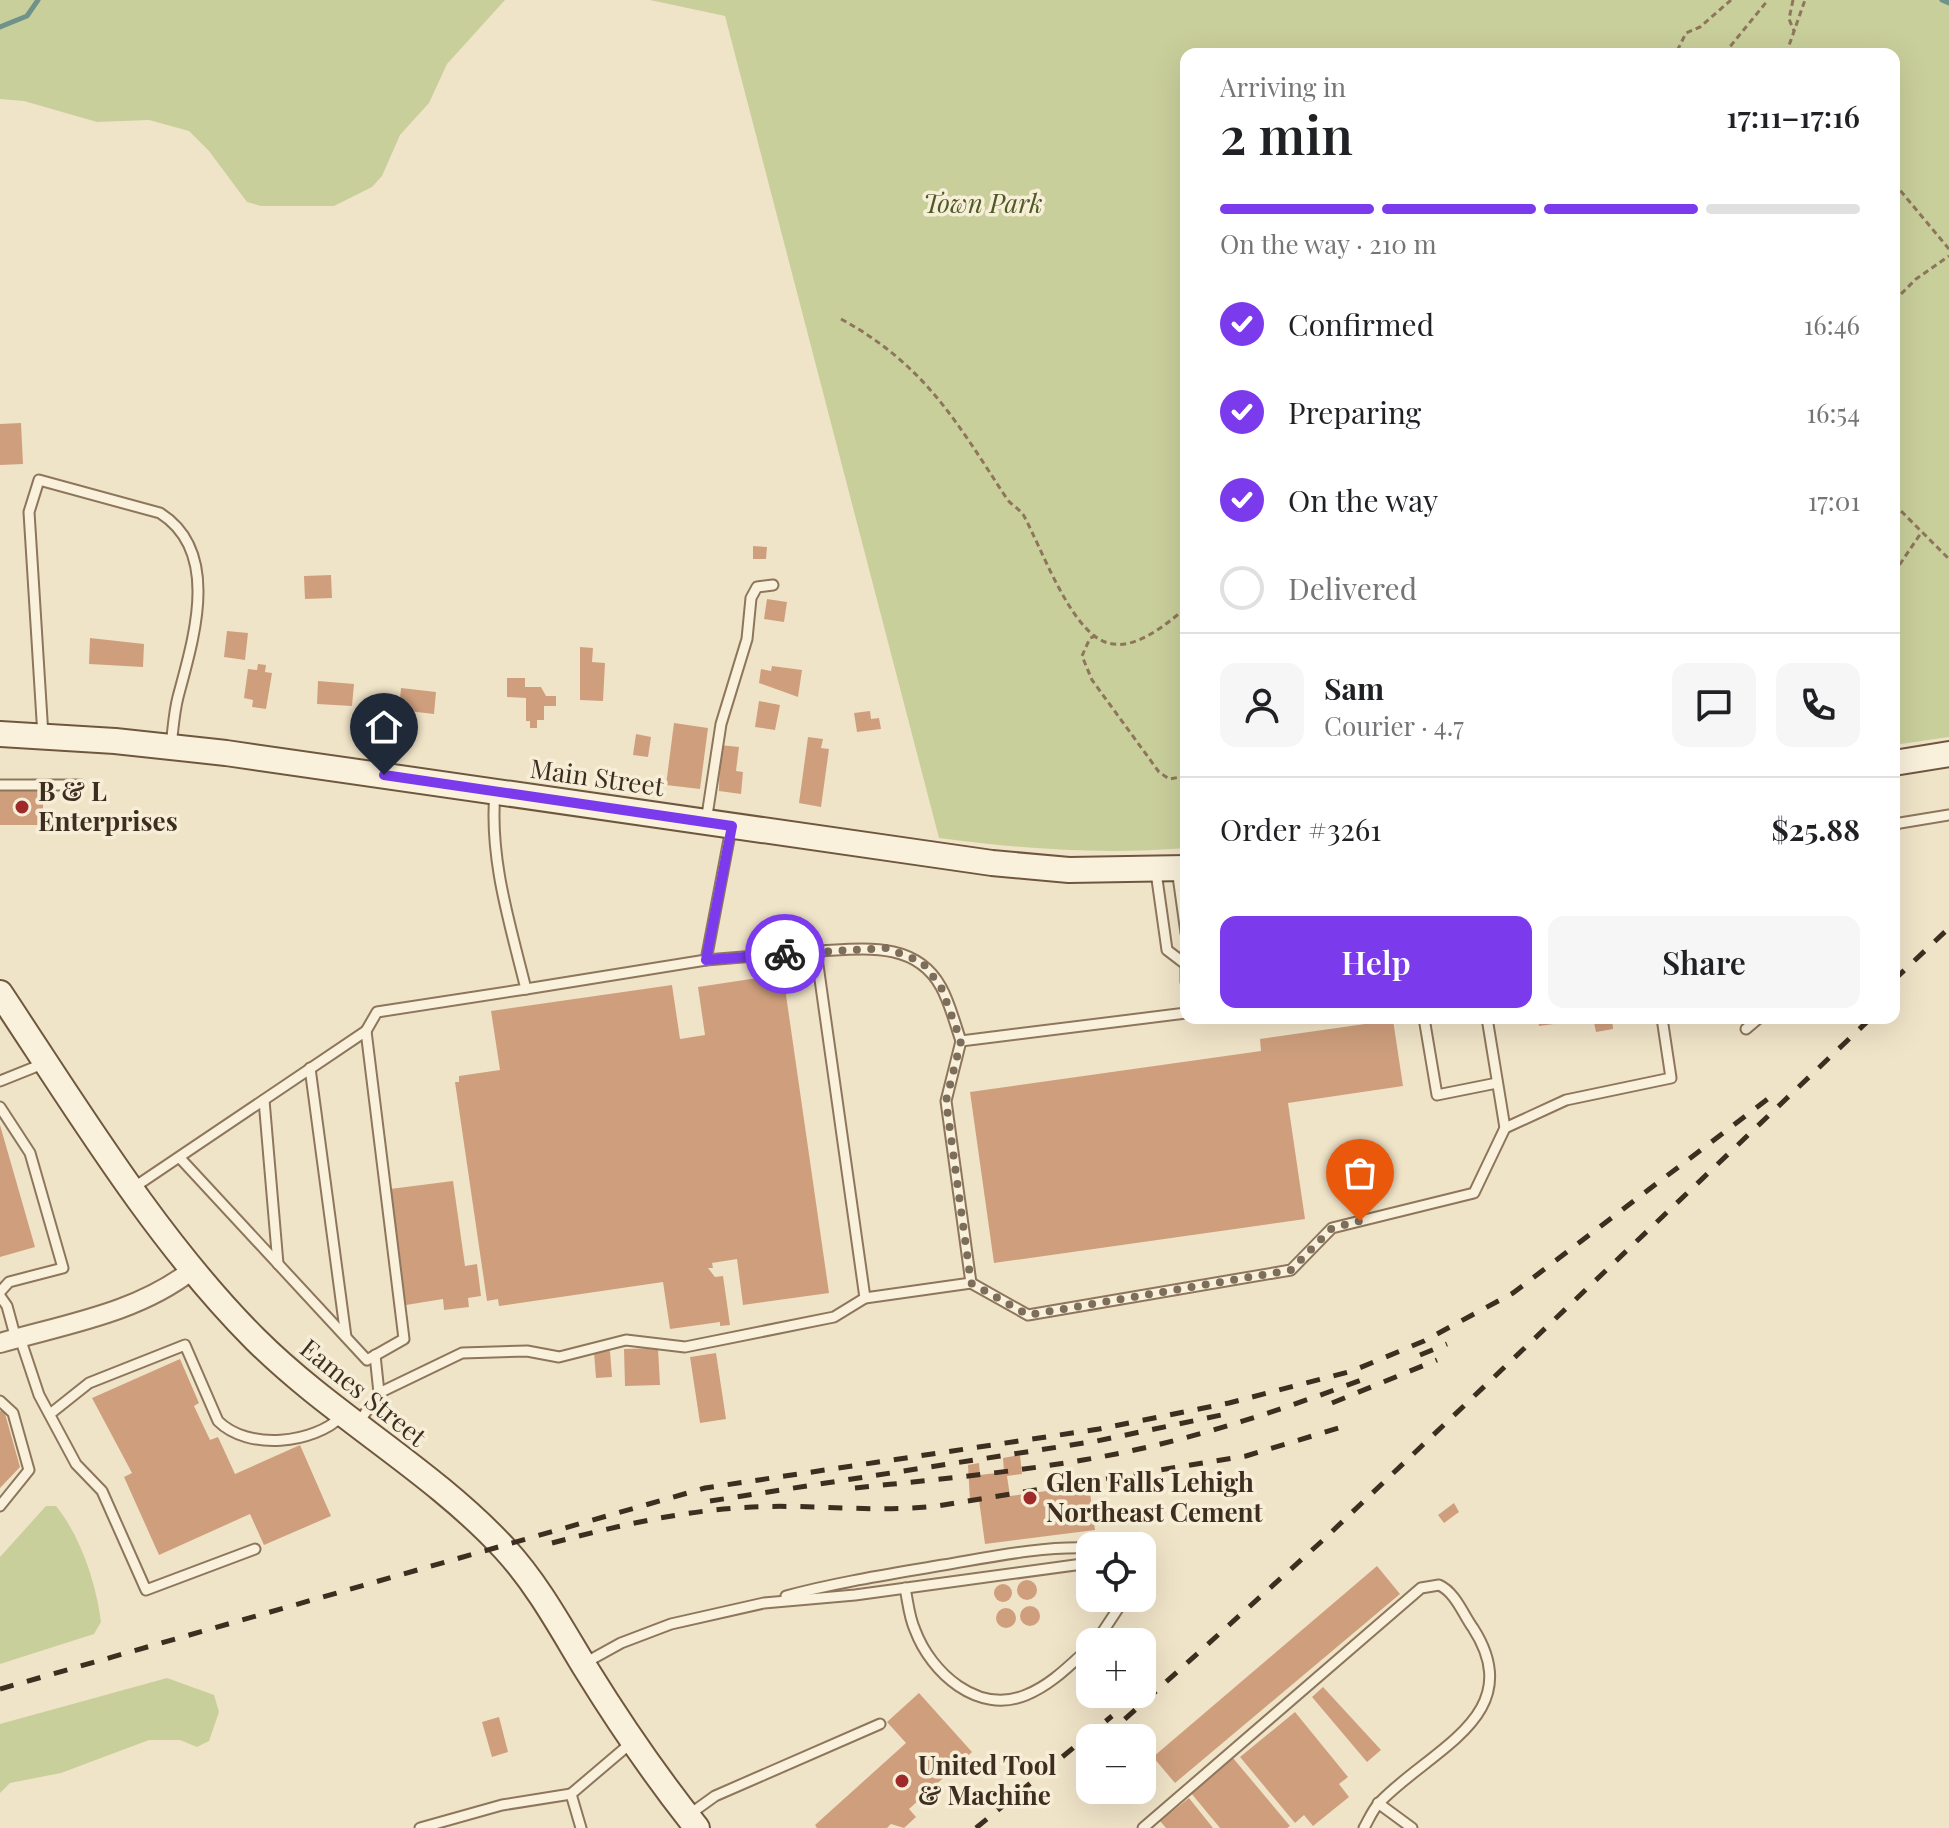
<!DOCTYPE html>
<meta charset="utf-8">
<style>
:root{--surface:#fff;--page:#f6f6f6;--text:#202124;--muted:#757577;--line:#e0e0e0;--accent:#7c3aed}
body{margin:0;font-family:"Playfair Display",serif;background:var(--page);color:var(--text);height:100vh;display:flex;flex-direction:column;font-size:30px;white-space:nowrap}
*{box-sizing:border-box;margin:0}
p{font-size:26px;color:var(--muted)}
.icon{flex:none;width:44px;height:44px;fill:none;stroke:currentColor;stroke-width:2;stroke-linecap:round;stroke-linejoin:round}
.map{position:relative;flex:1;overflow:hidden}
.sheet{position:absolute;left:1180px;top:48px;width:720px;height:976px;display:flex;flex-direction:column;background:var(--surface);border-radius:16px;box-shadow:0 8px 32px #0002}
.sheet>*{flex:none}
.fabs{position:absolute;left:1076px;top:1532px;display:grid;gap:16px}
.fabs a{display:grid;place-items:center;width:80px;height:80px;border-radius:16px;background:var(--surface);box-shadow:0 8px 32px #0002;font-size:40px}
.pin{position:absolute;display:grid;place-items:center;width:68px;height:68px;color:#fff;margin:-82px -34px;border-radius:50% 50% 50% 0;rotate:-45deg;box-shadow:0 0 8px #0007}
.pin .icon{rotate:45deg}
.courier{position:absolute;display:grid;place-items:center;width:80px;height:80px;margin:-40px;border:6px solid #7c3aed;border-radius:50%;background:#fff;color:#222;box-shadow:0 2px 10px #0007}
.headline em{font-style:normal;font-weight:600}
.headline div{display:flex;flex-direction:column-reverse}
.headline{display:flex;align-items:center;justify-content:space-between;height:136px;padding:0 40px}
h1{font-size:52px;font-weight:600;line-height:60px}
.bar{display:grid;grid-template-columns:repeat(4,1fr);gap:12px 8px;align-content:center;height:96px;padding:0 40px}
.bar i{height:10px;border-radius:6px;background:var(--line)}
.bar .active{background:var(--accent)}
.bar p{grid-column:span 4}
.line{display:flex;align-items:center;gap:20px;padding:0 40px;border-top:2px solid var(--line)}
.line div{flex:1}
.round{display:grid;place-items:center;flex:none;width:84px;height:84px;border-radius:16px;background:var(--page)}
ol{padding:0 40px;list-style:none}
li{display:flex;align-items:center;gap:24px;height:88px}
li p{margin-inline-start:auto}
li .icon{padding:8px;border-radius:50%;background:var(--accent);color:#fff;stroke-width:4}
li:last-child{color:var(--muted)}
li i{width:44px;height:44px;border:4px solid var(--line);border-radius:50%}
.primary-button{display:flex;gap:16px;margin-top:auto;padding:16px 40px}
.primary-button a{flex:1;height:92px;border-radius:16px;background:var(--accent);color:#fff;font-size:32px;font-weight:600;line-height:92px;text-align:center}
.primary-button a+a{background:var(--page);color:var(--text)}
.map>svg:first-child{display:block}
.green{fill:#c9cf9b}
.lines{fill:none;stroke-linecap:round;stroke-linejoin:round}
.stream{stroke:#6f938a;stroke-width:5}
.building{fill:#cf9f7d}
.service-casing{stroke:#8d765c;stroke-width:13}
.minor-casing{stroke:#8d765c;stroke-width:22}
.secondary-casing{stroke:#6f573f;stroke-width:28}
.path{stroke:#8d765c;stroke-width:3;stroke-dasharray:6 4;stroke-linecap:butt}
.service{stroke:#faf1dc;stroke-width:9}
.minor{stroke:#faf1dc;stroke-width:18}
.secondary{stroke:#faf1dc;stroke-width:24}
.rail{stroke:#3d2e20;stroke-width:5;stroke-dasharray:14 14;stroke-linecap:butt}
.done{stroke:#7c6e5b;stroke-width:8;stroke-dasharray:0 14.4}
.route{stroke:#7c3aed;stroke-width:10}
.poi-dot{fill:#9e2a2b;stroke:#f7eed8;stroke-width:3}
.labels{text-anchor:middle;stroke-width:7;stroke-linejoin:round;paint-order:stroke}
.park-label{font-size:26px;font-style:italic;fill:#4d5a26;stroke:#f7eed8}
.street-label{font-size:26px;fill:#3d2e20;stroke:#f7eed8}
.poi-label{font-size:26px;font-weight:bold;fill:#3d2e20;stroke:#f7eed8;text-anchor:start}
</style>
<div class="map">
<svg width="1949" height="1828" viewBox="0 0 1949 1828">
<rect width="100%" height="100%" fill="#f0e4c8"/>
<g class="green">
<path d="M0,0h505l-58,64 -18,39 -29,32 -18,41 -10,11 -38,19h-73l-14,-4 -38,-51 -20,-20 -40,-11 -52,2 -73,-21 -24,-2z"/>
<path d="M650,0h1299v737l-55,8v-691h-708v794c-83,7 -165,1 -247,-10l-214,-822z"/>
<path d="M46,1506h10c25,31 40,77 45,116l-7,12 -94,30v-107z"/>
<path d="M167,1678l47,17 5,17 -10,29 -12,6 -17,-7h-31l-88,33 -51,10 -10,10v-69z"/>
</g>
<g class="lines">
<g class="stream">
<path d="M1942,0l7,3"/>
<path d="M0,27l27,-11 11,-16"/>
</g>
</g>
<g class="building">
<path d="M21,423l2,41 -23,1v-41z"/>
<path d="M753,546l14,1 -1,12h-13z"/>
<path d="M331,575l1,23 -27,1 -1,-23z"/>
<path d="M767,599l20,3 -3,20 -20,-3z"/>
<path d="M227,631l21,2 -3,27 -21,-3z"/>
<path d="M90,638l54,6 -1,23 -54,-3z"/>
<path d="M580,647l13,1 -1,14 13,1 -2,38 -23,-1z"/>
<path d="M258,664l8,1 -1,7 7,1 -6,36 -14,-2 1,-7 -9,-2 4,-29 9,1z"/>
<path d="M772,666l30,4 -4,27 -39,-14 2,-14 10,2z"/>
<path d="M507,678h18v9h16l5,9h10v10h-12v14h-7v8h-7v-7h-4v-23l-19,-1z"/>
<path d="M318,681l36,3 -2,22 -35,-2z"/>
<path d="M401,688l35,4 -2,22 -35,-4z"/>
<path d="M759,701l21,4 -5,25 -20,-3z"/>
<path d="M870,711l1,8 8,-1 2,11 -24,3 -3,-19z"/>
<path d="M674,723l34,5 -8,61 -34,-4z"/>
<path d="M636,734l15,3 -3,20 -15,-2z"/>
<path d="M808,737l15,2 -2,9 8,1 -8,58 -22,-4z"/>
<path d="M720,745l19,2 -3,24 7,1 -2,22 -22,-3z"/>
<path d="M43,788v37h-43v-36z"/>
<path d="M783,974l46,319 -86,12 -6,-46 -25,4 1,5h-5l7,9 8,-1 7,49 -10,1v-4l-50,7 -7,-47 -164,24 -1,-7 -11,2 -32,-219h4v-6l41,-6 -9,-59 181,-26 8,54 25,-4 -7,-48z"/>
<path d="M1538,1018h45v2l-44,6z"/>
<path d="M1593,1018h19l1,11 -17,3z"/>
<path d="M1393,1020l10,66 -115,17 17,116 -311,44 -24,-171 291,-41 -1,-12z"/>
<path d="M0,1125l35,122 -35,10z"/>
<path d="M453,1181l12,85 12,-2 4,32 -13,2 1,9 -25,3 -1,-11 -37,6 -16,-116z"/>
<path d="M658,1348l2,37 -35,1 -1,-37z"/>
<path d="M610,1351l2,26 -16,1 -2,-26z"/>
<path d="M716,1353l10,66 -26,4 -10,-66z"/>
<path d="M180,1359l19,44 -5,3 16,34 8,-3 17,37 65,-29 31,71 -67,29 -14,-31 -91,41 -35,-78 8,-4 -40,-75z"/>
<path d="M4,1410l16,57 -20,21v-77z"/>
<path d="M1020,1455l2,19 -15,2 3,20 79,-11 6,45 -110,14 -6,-44 -9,1 -2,-36 11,-2 1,12 24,-3 -1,-14z"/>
<path d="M1454,1503l5,9 -15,11 -6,-8z"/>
<path d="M1377,1566l23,28 -225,189 -22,-26z"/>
<circle cx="1027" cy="1590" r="10"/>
<circle cx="1003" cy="1593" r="9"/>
<circle cx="1030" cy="1616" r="10"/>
<circle cx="1006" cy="1618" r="10"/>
<path d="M1323,1687l58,63 -14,12 -55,-65z"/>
<path d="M919,1693l53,59 -63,57 7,8 -12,11 -13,-4 -4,4h-70l-2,-3 91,-82 -19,-21z"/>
<path d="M1295,1712l53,65 -9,7 10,13 -36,29 -9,-11 -9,8 -55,-66z"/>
<path d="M499,1717l9,35 -16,5 -10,-35z"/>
<path d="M1233,1758l57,68 -3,2h-67l-29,-35z"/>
<path d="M1189,1798l24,30h-47l-6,-7z"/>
</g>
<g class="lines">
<g class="service-casing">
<g id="service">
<path d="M43,736l-14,-224 10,-32 121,33c62,39 33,127 18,184 -4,15 -5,33 -7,49"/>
<path d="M0,785h81"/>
<path d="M706,822l15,-98 26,-85 4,-41 6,-11 16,-2"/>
<path d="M1894,824l55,-9"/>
<path d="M1177,869l9,64"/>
<path d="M1156,872l11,78 17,13"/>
<path d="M1186,953v29"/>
<path d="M706,960l110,-9"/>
<path d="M526,989l180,-29 25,-131"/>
<path d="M1186,1013l-225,28c-6,-17 -11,-38 -20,-54 -26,-47 -79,-38 -125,-36l49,347 106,-15 57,32 263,-45 41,-42 142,-35 31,-65 -18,-110"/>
<path d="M1424,1018l13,77 60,-12"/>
<path d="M1746,1029l13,-11"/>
<path d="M366,1031l11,-19 149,-23c-16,-65 -37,-130 -31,-197"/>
<path d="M961,1041l-15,60 25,182"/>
<path d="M310,1068l36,269"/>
<path d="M0,1081l45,-18"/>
<path d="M264,1100l14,164"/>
<path d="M0,1107l30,46 33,115 -54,14 -9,10"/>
<path d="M1505,1128l61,-28 105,-22 -9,-60"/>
<path d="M133,1188l233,-157 38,308 -37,21 -188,-203"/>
<path d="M0,1296l7,10 9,33"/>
<path d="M20,1338l19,57 37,69 26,27 44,99 109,-41"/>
<path d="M379,1393l83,-40 65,-2 32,6 67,-17 59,7 149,-30 31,-19"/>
<path d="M0,1401l13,12 16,57 -29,36"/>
<path d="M50,1414l39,-31 96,-38 33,76c30,30 96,23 124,-5"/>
<path d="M357,1425l22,-32 -4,-38"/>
<path d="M905,1588c3,14 4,29 10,42 16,43 63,85 111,65 25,-10 44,-30 64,-48"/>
<path d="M786,1596c52,-14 105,-22 157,-31 48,-8 99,-19 147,-17"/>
<path d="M1096,1642l29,-44"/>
<path d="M583,1664l38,-21 50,-19 93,-21 91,-8 235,-32"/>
<path d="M1378,1803l34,25"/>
<path d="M690,1814l25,-18 165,-72"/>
<path d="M420,1828l82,-23 69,-11"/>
<path d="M581,1828l-10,-34 60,-51"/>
<path d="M1143,1828l278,-240 18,-3c16,7 24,29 34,43 56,87 -42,121 -93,174 -7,7 -11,17 -16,26"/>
</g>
</g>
<g class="minor-casing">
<path id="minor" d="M0,1343c66,-19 137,-30 192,-73"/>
</g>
<g class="secondary-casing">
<g id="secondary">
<path d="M0,734l115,7 111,12 766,110 77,7 117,-2"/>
<path d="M1894,763l55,-9"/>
<path d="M0,993c77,116 157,248 255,346 77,77 176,130 250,210 33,36 56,79 81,120 34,55 71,109 111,159"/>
</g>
</g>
<g class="path">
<path d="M1793,0l-4,19 5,12"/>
<path d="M1657,54l21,-5 8,-16 14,-6 31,-27"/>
<path d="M1724,54l44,-54"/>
<path d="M1786,54l19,-54"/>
<path d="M1894,183l55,66"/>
<path d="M1894,301l22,-22 33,-23"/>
<path d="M841,319c84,46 115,102 166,180 4,6 13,10 17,17 17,31 46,113 81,126 29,11 61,-18 81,-34"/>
<path d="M1894,504l55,55"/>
<path d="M1894,573l27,-40"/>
<path d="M1096,636l-6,2 -8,18 10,24 67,92 10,7 17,-3"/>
</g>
<use href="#service" class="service"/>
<use href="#minor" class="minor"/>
<use href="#secondary" class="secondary"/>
<g class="rail">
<path d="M1894,980l55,-52"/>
<path d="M1420,1355l27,-11"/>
<path d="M1332,1403l105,-43"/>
<path d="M855,1488c76,-8 152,-15 228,-28 97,-16 194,-48 286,-83"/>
<path d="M710,1501l387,-60 129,-27"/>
<path d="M552,1543c64,-17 133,-33 200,-36 62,-3 123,6 185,-1l309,-50 96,-29"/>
<path d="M0,1689l705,-201 394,-59 130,-26 123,-32 72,-30 89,-48 260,-198"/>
<path d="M1104,1738l218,-197 549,-523"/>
<path d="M976,1828l136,-112"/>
</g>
</g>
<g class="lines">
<path class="done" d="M785,954l101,-6 36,14 19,25 20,54 -15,60 25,182 57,32 263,-45 41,-42 28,-7"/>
<path class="route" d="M384,775l348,51 -26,134 79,-6"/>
</g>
<g class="poi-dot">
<circle cx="22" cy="807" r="8"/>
<circle cx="1030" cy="1498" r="8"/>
<circle cx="902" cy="1781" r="8"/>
</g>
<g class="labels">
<g class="park-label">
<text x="983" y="213">Town Park</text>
</g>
<g class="street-label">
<text transform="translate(597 778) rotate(8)" y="9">Main Street</text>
<text transform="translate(363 1393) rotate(39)" y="9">Eames Street</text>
</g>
<g class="poi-label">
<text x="38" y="801">B &amp; L<tspan x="38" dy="30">Enterprises</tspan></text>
<text x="1046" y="1492">Glen Falls Lehigh<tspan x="1046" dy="30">Northeast Cement</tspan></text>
<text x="918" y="1775">United Tool<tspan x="918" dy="30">&amp; Machine</tspan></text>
</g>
</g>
</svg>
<div class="fabs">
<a><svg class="icon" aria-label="locate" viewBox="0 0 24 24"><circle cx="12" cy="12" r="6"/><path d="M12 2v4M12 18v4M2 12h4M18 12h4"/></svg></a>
<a>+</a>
<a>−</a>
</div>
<div class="pin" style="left:1360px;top:1221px;background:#ea580c"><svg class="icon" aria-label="bag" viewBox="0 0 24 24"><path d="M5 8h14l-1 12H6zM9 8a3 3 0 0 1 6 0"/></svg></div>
<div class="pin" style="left:384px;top:775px;background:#1f2937"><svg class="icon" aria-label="home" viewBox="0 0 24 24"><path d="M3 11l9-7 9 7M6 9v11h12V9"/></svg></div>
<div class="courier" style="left:785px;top:954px"><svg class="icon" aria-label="bike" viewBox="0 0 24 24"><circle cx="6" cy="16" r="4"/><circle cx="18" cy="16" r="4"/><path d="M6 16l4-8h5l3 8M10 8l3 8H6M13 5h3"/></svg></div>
<section class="sheet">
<div class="headline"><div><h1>2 min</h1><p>Arriving in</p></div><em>17:11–17:16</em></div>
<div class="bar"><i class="active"></i><i class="active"></i><i class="active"></i><i></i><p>On the way · 210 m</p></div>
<ol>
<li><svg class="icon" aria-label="check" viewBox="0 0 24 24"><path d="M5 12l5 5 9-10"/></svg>Confirmed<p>16:46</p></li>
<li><svg class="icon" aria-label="check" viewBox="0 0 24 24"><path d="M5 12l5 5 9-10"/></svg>Preparing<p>16:54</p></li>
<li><svg class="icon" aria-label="check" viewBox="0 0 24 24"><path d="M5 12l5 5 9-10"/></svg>On the way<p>17:01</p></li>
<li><i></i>Delivered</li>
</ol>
<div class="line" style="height:144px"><a class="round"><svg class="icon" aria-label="person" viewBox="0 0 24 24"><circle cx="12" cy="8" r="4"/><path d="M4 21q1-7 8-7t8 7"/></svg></a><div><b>Sam</b><p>Courier · 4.7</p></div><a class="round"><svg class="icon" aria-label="chat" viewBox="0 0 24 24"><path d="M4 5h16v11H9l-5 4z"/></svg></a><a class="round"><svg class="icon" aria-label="phone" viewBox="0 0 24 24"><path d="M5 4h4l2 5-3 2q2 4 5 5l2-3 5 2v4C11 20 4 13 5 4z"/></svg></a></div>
<div class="line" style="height:104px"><div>Order #3261</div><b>$25.88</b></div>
<div class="primary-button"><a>Help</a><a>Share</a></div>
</section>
</div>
